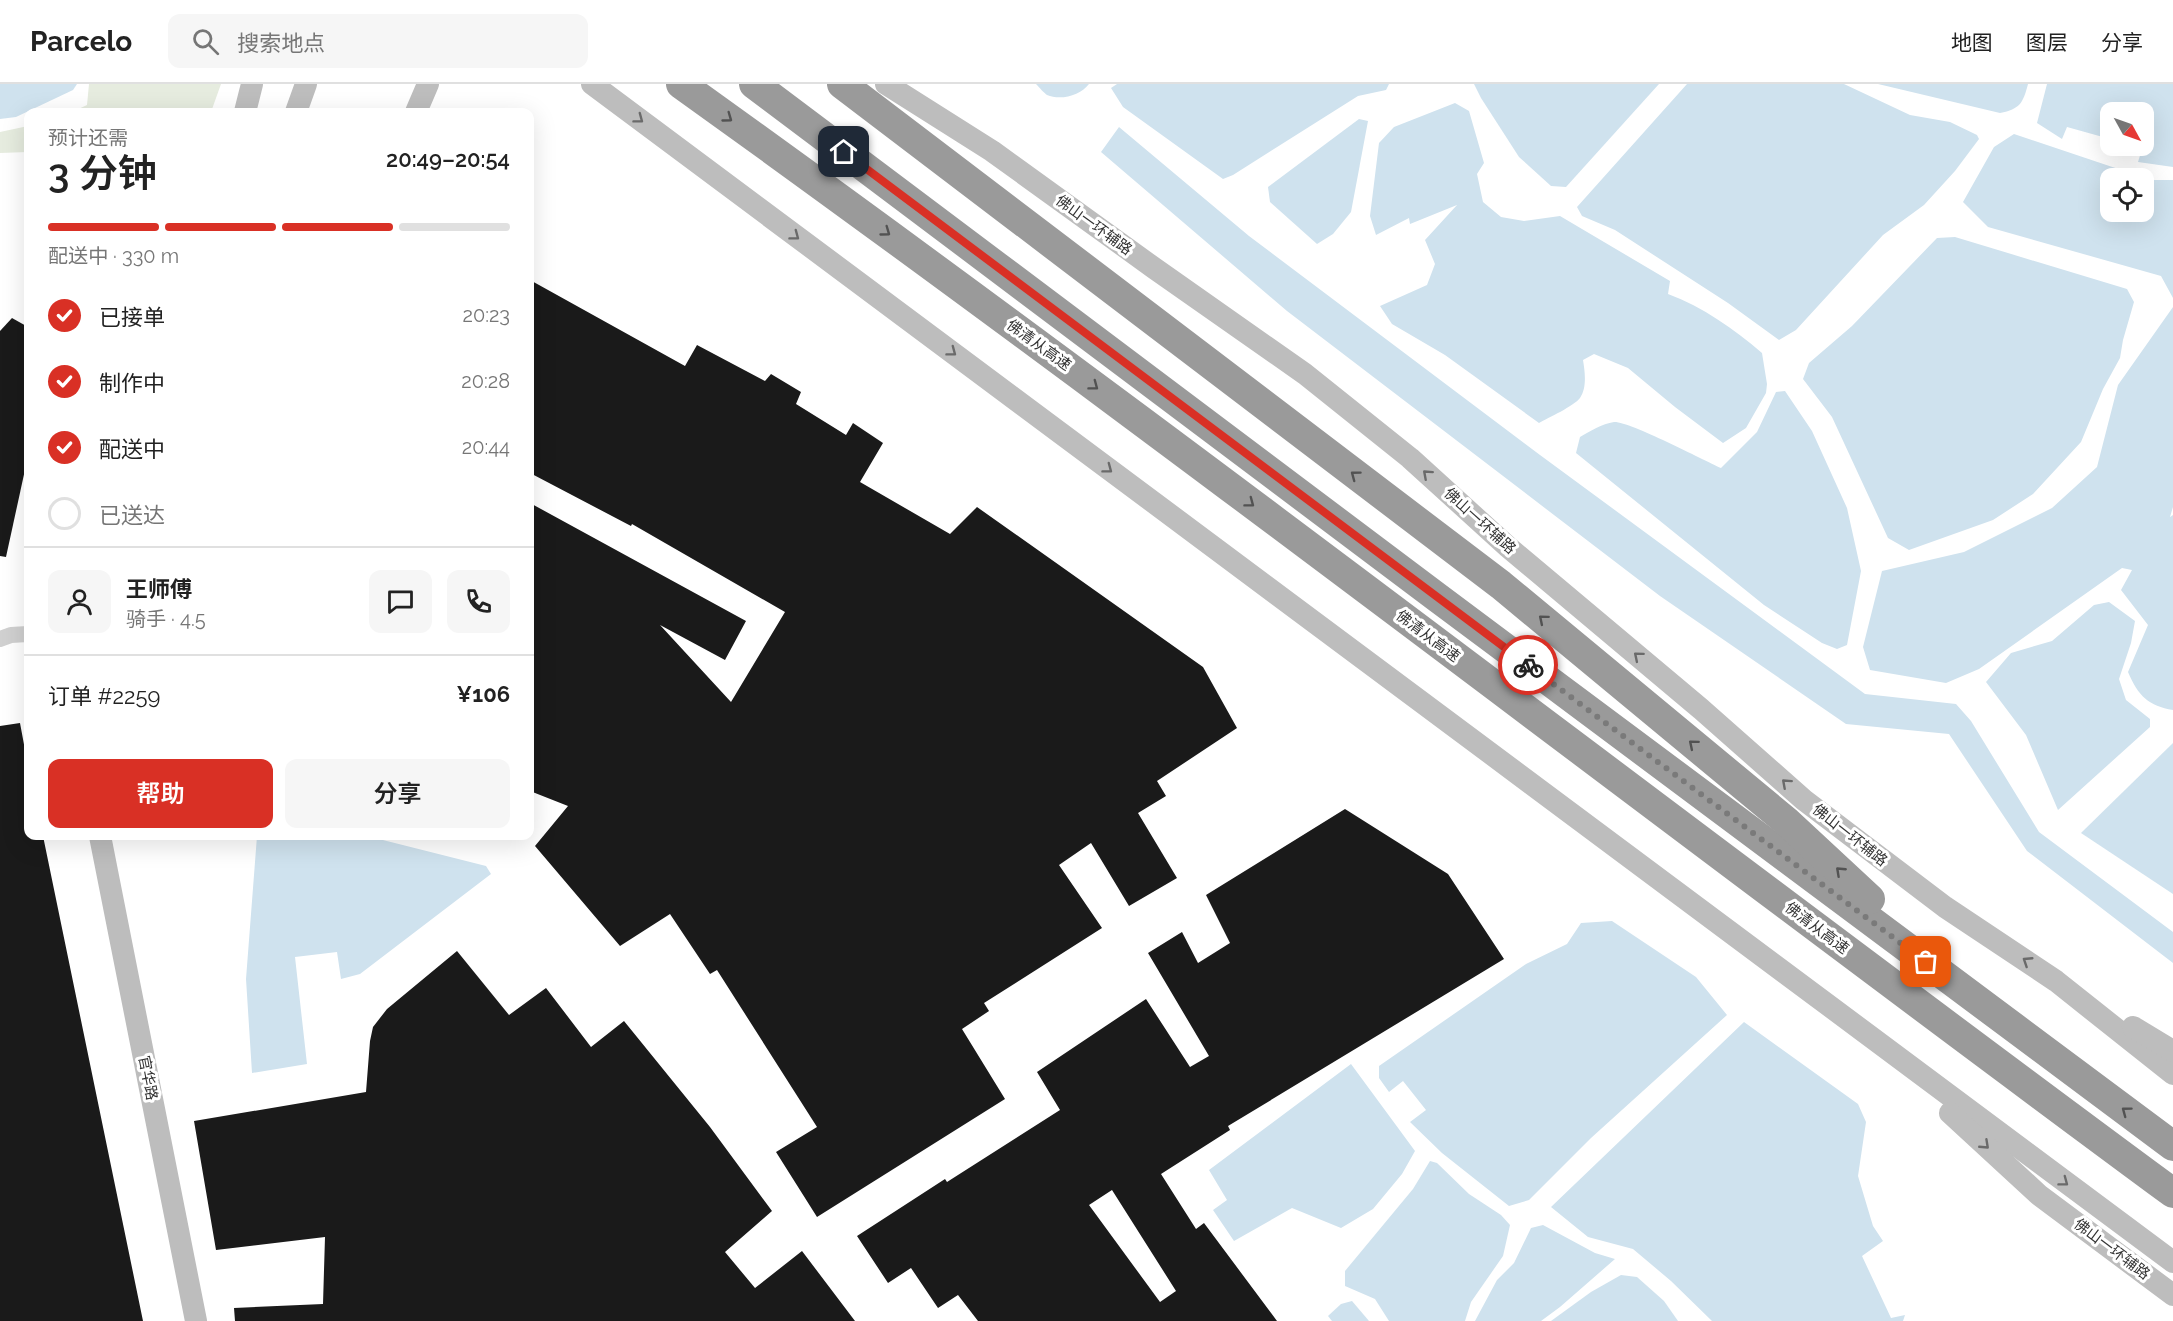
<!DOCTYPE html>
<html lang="zh">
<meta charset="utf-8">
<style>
:root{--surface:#fff;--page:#f6f6f6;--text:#222;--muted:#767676;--line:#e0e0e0;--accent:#d93025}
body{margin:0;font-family:Raleway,"Noto Sans SC",sans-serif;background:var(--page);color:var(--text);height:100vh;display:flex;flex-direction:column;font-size:22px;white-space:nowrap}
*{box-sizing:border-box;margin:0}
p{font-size:20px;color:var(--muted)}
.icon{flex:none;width:33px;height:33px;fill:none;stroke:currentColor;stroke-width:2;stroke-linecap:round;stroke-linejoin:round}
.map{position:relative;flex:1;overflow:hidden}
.details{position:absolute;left:24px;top:24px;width:510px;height:732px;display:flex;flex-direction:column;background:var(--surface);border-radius:12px;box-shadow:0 6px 24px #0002}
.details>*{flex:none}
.needle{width:39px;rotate:130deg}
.tools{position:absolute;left:2100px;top:18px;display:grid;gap:12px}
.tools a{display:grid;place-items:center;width:54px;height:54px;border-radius:12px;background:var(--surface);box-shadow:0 6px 24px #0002;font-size:30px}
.pin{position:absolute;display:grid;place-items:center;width:51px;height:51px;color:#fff;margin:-26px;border-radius:12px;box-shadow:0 3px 9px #0006}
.courier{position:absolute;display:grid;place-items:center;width:60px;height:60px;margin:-30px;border:4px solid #d93025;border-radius:50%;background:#fff;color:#222;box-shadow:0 2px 8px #0007}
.headline em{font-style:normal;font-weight:600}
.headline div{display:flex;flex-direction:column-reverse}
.headline{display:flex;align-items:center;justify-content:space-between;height:102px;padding:0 24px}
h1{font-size:39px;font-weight:600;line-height:45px}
.bar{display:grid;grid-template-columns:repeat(4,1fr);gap:9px 6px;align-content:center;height:72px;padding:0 24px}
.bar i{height:8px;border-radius:4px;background:var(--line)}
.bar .active{background:var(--accent)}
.bar p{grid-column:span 4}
.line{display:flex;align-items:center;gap:15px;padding:0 24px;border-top:2px solid var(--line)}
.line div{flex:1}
.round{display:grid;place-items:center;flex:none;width:63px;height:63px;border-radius:12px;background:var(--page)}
ol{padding:0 24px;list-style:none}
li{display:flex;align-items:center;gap:18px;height:66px}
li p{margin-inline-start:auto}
li .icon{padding:6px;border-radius:50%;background:var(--accent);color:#fff;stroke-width:4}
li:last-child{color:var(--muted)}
li i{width:33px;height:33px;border:3px solid var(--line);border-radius:50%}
.cta{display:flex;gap:12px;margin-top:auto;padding:12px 24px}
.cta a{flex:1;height:69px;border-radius:12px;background:var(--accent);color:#fff;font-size:24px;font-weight:600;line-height:69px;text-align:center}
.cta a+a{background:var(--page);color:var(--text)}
header{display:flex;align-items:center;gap:36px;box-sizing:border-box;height:84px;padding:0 30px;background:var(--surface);border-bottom:2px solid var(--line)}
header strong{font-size:28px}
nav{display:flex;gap:33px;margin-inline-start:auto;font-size:21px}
.search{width:420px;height:54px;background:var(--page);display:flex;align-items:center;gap:15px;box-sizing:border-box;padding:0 21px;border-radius:12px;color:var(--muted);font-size:22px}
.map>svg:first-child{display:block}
.green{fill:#e6ecdf}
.water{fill:#cfe2ee;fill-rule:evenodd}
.building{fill:#1a1a1a;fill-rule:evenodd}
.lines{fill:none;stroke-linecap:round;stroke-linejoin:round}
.street{stroke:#d0d0d0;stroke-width:16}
.secondary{stroke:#bdbdbd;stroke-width:22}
.highway{stroke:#9a9a9a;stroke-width:30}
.oneway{stroke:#525252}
.oneway2{stroke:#6a6a6a}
.done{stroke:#7a7a7a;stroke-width:6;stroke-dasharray:0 10.8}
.route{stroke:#d93025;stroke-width:8}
.labels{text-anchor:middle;stroke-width:6;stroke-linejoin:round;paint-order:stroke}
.street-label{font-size:15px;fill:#333;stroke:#fff}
</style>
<header>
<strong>Parcelo</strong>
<div class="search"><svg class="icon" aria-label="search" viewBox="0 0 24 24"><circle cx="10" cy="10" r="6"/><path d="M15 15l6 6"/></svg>搜索地点</div>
<nav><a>地图</a><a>图层</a><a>分享</a></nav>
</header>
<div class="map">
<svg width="2173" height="1237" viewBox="0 0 2173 1237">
<rect width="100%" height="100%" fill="#fff"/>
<g class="green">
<path d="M89,0h132l-10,28h-139l15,-7z"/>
<path d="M28,42v26l-28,1v-21z"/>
</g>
<g class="water">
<path d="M0,0h77l-4,6 -57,27 -16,2z"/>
<path d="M1036,0h53c-8,11 -28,17 -42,11 -3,-2 -8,-8 -11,-11z"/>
<path d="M1117,0h272l-3,6 -28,6 -125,79 -10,4 -100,-72 -12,-19z"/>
<path d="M1474,0h185l-93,103 -15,-1 -32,-29 -38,-59z"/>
<path d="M1687,0h157l66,31 40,7 27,13 2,4 -24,32 -31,34 -41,30 -87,95 -17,10 -51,-37 -113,-73 -33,-14 -5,-9z"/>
<path d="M1878,0h150c-5,19 -8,25 -28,29z"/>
<path d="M2047,0h126v83l-35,-5 4,-13 -11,-3h13v-34h-34v27l-43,-12 -5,12 -25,-16z"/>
<path d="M1455,19l14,8 15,52 -7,11 6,28 18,15 23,4 36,-5 110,65 -2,13c35,13 66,35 94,59l5,31 -1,9 -20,35 -23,15 -48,-36 -47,-39 -34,-14 -11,6c2,12 4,28 -3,38 -6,8 -32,20 -41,25l-94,-68 -53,-31 -12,-18 47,-21 8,-21 -10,-24 32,-35 -47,19 -1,-6 -33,17 -6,-19 9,-73 15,-16z"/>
<path d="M1359,35l9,2 -17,91 -18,22 -16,10 -47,-42 -2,-15z"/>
<path d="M1119,43l130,109 291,219 325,239 91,10 15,17 68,111 134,100v31l-146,-112 -78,-117 -103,-10 -186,-128 -373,-285 -186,-159z"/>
<path d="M2014,50l137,46h22v118l-12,-22 -173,-49 -25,-25 31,-55zM2110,94h34v34h-34z"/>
<path d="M1955,153l172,52 7,13 -11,38 -3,18 -17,31 -22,53 -48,52 -40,26 -84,30 -21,-12 -56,-121 -29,-38 6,-16 43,-37 85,-88z"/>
<path d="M2173,223v200l-3,10 3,-2v195c-24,-4 -35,-14 -45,-38l20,-47 -27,-35 11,-20 -10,-2 -143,101 -33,14 -76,-13 -7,-23 19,-76 82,-19 88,-44 45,-41 21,-82z"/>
<path d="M1785,307l27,40 35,77 14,63 -14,74 -10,4 -15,-6 -58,-38 -188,-152 4,-16c10,-6 22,-13 34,-15 15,-1 89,38 107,46l36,-36 19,-40z"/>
<path d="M2109,518l26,19 -4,22 -12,36 7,21 24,19v8l-92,83 -32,-75 -40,-53 25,-29 41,-12 42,-36z"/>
<path d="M2173,659v151l-92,-61z"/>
<path d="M257,752h110l119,30 5,8 -131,100 -19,5 -4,-27 -42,5 12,107 -55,9 -6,-94z"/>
<path d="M1612,837l84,56 31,38 -136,123 -62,62 -20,6 -67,-53 -32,-31 16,-12 -23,-29 -14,11 -10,-14v-12l147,-102 41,-20 14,-21z"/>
<path d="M1744,938l114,82 8,18 -8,54 15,50 10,15 -21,15 29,62 14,-3 -2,6h-191l-41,-40 -38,-32 -45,-12 -37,-30z"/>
<path d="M1351,980l64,87 -13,23 -29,35 -32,19 -49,-20 -58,33 -21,-31 14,-10 -18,-30z"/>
<path d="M1430,1077l7,2 32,31 32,21 9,10 -7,31 -32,46 -6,19h-76l-14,-22 -30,-13v-15l68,-82z"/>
<path d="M1543,1141l52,28 20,6 -55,48 -19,14h-66l22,-41 17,-17 17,-35z"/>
<path d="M1621,1191l16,2 27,24 14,20h-127l40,-29z"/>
<path d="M1352,1217l17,20h-37l-4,-5 13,-12z"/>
</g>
<g class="building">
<path d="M530,196l155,86 12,-21 68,36 6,-7 30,18 -5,12 50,31 7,-12 30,20 -23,39 90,52 27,-27 226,160 34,61 -80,53 9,15 -28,17 39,65 -48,28 -38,-63 -32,22 43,63 -118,75 5,8 -27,18 43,70 -188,118 -41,-65 41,-25 -100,-157 -7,4 -40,-60 -50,32 -85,-100 33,-40 -38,-15v-288l216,118 -21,39 -65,-35 71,77 54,-90 -153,-88 -1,2 -101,-53z"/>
<path d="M12,234l16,9v129l-22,101 -6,-1v-225z"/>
<path d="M20,639l8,43v70h15l100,485h-143v-595z"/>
<path d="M1345,725l103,65 56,85 -276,167 2,4 -69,44 35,55 8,-6 73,98h-299l-20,-26 -20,13 -27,-40 -23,15 -31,-47 88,-57 2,3 113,-72 -23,-38 109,-73 44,68 19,-11 -61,-103 34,-21 16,31 32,-20 -24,-48zM1112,1106l64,101 -16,11 -71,-97z"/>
<path d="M457,867l52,64 37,-27 45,59 33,-26 86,106 62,84 -47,41 30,36 47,-37 53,70h-620l-1,-13 89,-4 2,-67 -109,13 -22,-129 172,-29 4,-51 3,-14 14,-18z"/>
</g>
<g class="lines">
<path class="street" d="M0,555l11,-4 17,-1"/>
<g class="secondary">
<path d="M592,0l1581,1178"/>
<path d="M886,0l106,67 162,117 151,106 105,84 98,89 193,162 103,91 141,107 111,74 117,93"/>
<path d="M245,28l7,-28"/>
<path d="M296,28l10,-28"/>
<path d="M416,28l12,-28"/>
<path d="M100,752l96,485"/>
<path d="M2133,943l40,24"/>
<path d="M1950,1029l89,82 134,100"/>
</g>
<g class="highway">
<path d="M681,0c503,361 993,741 1492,1109"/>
<path d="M754,0l684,514 735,548"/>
<path d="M842,0l659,501 285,236 84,78"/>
</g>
</g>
<defs><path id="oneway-chevron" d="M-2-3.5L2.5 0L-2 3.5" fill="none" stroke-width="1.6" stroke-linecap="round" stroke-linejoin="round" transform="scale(1.5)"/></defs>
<g class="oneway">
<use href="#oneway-chevron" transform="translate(728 34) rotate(36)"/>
<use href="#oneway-chevron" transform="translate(886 148) rotate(36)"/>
<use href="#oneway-chevron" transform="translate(1094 302) rotate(37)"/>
<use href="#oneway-chevron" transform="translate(1355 391) rotate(-143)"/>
<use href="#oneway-chevron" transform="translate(1250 419) rotate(37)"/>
<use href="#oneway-chevron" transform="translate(1543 535) rotate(-140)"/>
<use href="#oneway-chevron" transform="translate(1693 660) rotate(-140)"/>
<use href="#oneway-chevron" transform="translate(1840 787) rotate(-137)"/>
<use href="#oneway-chevron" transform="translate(2126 1027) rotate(-143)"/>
</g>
<g class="oneway2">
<use href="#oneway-chevron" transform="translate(639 35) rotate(37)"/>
<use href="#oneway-chevron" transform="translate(795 152) rotate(37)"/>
<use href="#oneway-chevron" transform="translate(952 268) rotate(37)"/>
<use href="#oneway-chevron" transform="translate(1108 385) rotate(37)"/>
<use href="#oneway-chevron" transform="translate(1427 390) rotate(-138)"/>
<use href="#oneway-chevron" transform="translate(1638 572) rotate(-140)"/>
<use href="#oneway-chevron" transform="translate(1786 699) rotate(-138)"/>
<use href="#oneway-chevron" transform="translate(2027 877) rotate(-147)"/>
<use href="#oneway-chevron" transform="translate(1985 1061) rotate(43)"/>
<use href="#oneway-chevron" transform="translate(2064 1098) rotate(37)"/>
</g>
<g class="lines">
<path class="done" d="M1528,581l398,297"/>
<path class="route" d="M844,68l684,513"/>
</g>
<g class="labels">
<g class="street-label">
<text transform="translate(1094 141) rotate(36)" y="5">佛山一环辅路</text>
<text transform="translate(1039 261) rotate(36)" y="5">佛清从高速</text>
<text transform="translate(1480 437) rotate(42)" y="5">佛山一环辅路</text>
<text transform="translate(1428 552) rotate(37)" y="5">佛清从高速</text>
<text transform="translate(1850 751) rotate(38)" y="5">佛山一环辅路</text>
<text transform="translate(1817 844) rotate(37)" y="5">佛清从高速</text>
<text transform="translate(148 994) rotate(79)" y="5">官华路</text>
<text transform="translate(2112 1165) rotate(37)" y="5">佛山一环辅路</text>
</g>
</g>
</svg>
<div class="tools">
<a><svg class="needle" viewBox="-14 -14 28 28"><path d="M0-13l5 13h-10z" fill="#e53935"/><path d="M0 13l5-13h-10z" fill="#767676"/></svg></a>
<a><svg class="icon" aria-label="locate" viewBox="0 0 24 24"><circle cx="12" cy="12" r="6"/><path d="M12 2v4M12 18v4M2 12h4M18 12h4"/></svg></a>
</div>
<div class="pin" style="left:1926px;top:878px;background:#ea580c"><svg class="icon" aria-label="bag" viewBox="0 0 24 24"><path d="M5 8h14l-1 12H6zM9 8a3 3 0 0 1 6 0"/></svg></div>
<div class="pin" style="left:844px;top:68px;background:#1f2937"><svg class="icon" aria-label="home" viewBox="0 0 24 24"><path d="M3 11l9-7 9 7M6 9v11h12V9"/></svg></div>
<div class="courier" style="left:1528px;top:581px"><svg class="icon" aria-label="bike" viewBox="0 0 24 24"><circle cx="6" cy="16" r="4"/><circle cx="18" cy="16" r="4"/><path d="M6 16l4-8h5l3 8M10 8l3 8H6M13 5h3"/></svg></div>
<section class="details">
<div class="headline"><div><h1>3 分钟</h1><p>预计还需</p></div><em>20:49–20:54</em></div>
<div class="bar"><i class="active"></i><i class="active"></i><i class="active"></i><i></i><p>配送中 · 330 m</p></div>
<ol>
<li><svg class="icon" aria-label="check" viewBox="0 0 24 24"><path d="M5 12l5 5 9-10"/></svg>已接单<p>20:23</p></li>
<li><svg class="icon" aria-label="check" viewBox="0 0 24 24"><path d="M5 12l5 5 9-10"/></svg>制作中<p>20:28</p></li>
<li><svg class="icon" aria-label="check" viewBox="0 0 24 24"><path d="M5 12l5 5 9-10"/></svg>配送中<p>20:44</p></li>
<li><i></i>已送达</li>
</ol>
<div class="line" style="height:108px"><a class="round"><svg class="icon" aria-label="person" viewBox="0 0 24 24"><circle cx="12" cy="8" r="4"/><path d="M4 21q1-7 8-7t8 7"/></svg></a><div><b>王师傅</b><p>骑手 · 4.5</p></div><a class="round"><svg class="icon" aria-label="chat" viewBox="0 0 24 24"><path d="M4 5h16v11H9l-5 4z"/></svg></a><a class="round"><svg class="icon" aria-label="phone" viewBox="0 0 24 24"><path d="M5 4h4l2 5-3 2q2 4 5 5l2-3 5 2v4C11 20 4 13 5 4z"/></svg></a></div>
<div class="line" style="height:78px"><div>订单 #2259</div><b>¥106</b></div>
<div class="cta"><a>帮助</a><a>分享</a></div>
</section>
</div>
